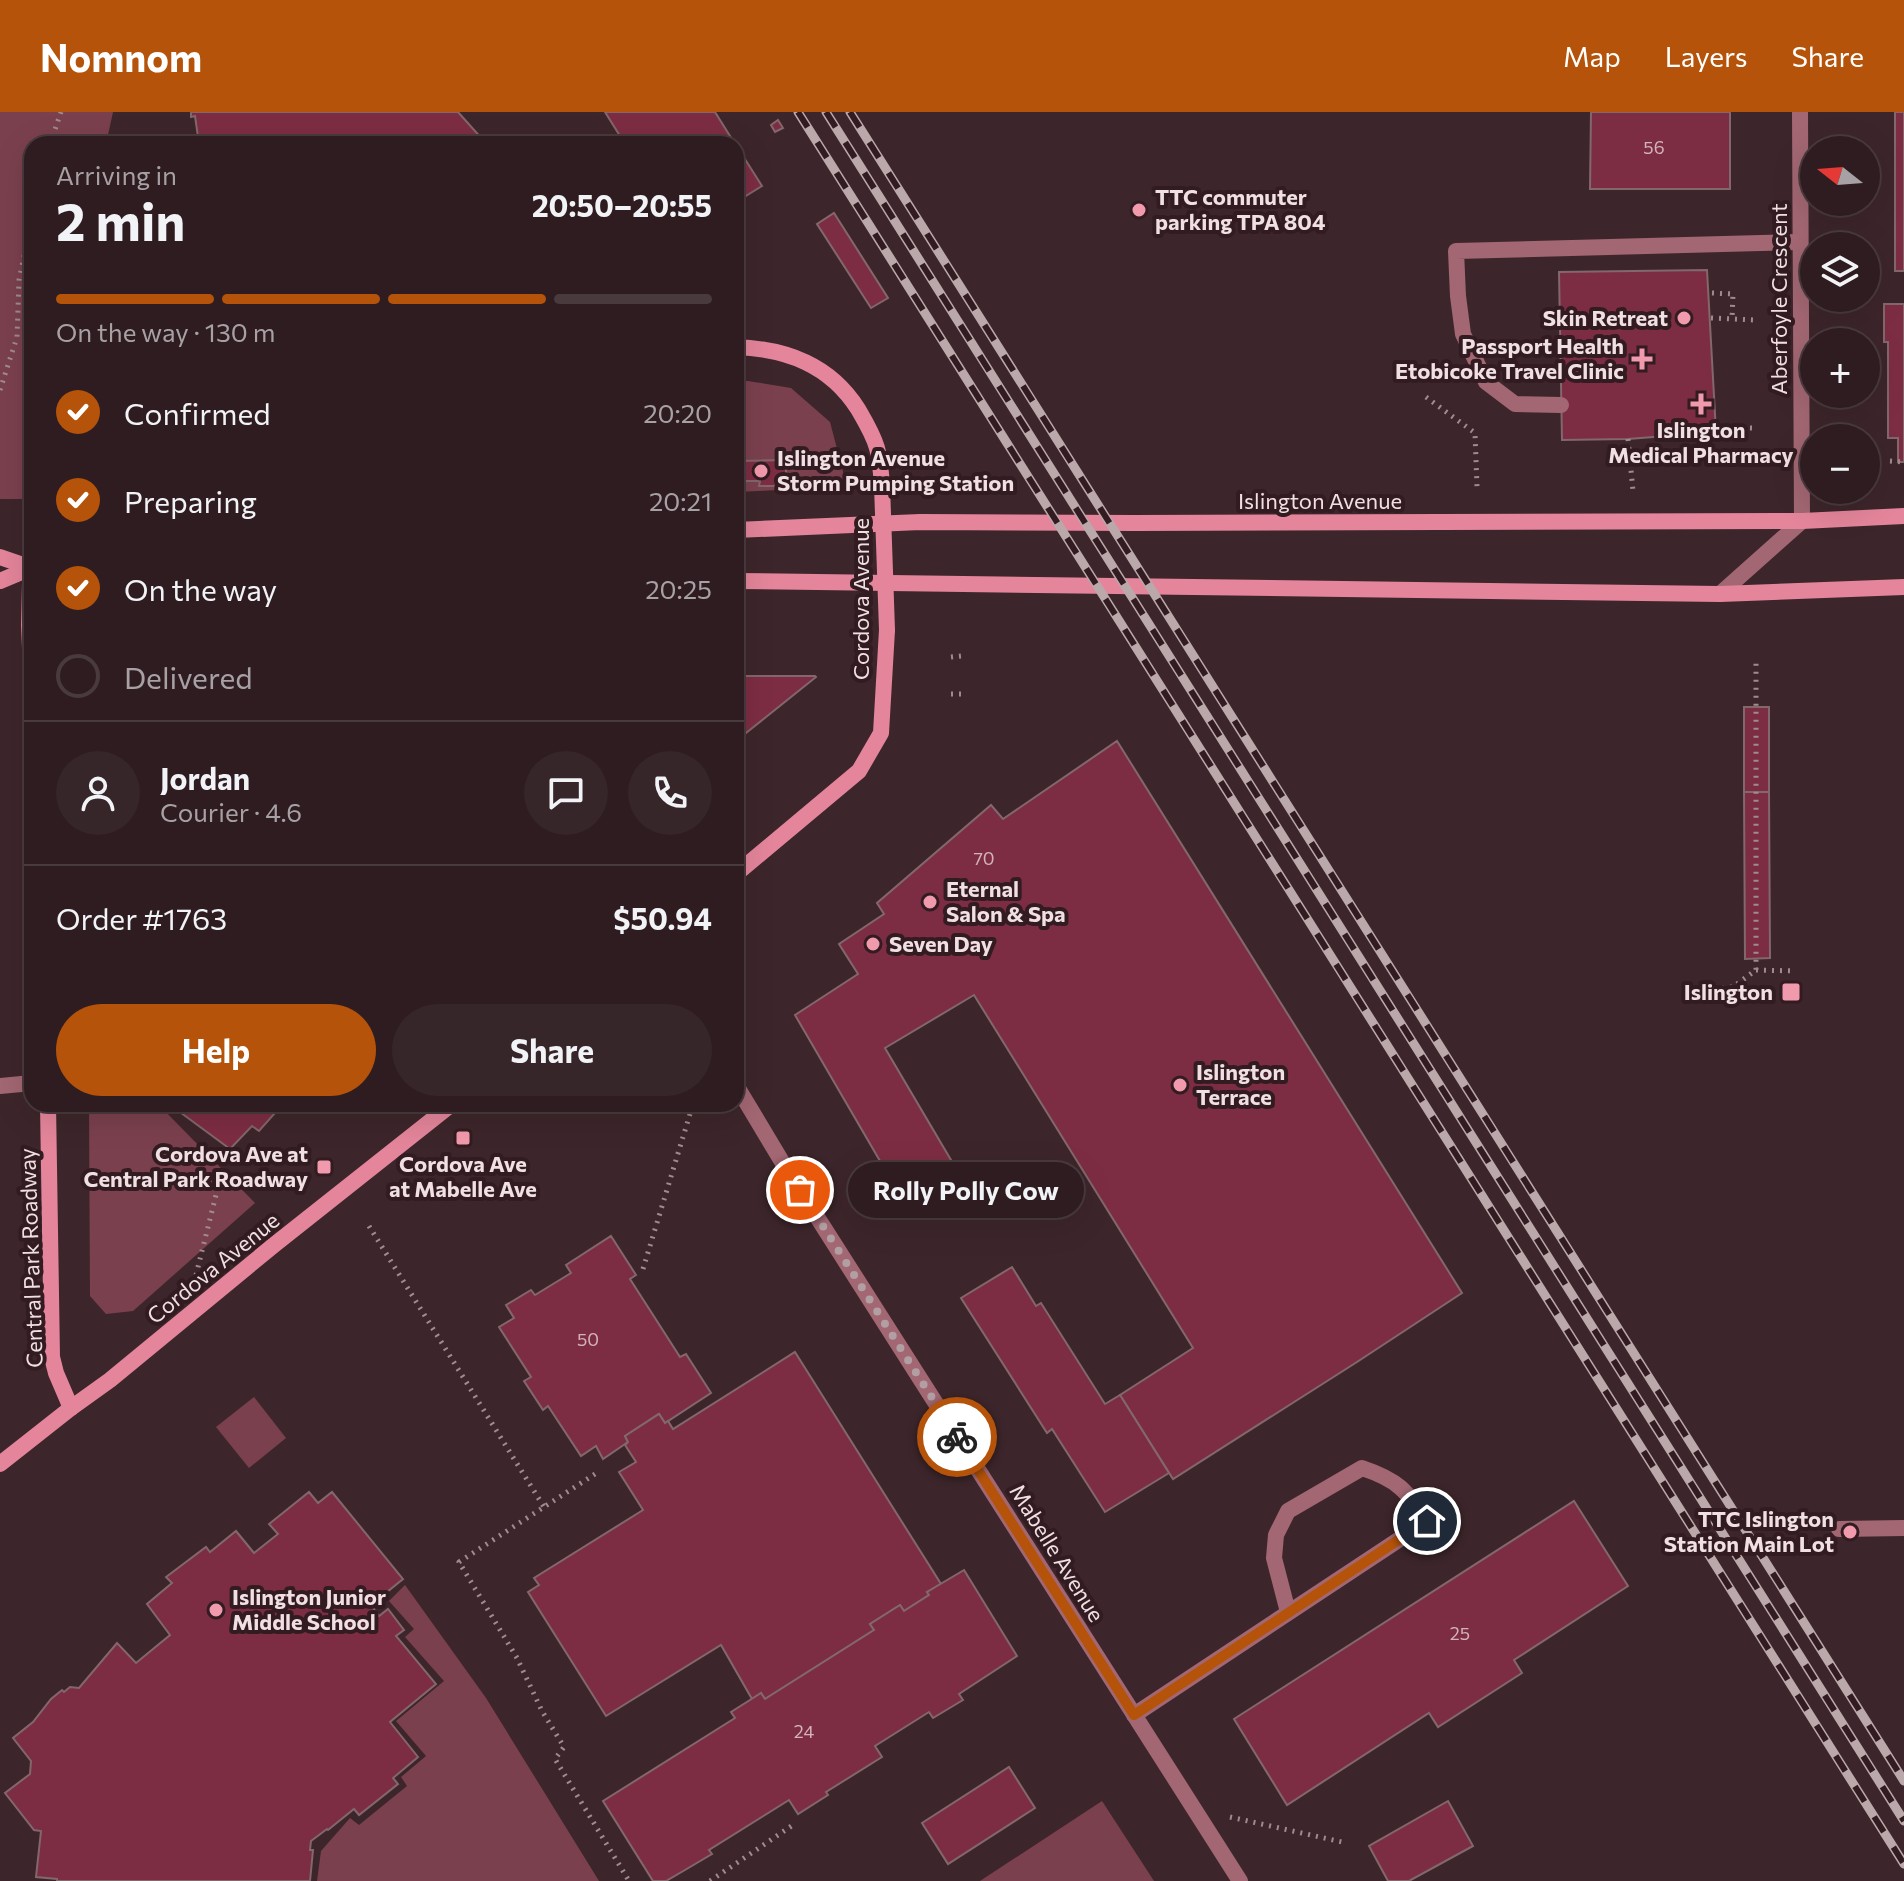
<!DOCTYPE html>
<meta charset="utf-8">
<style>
:root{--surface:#2e1c20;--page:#362529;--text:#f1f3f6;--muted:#a7a1a5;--line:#493a3e;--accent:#b45309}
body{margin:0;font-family:Commissioner,sans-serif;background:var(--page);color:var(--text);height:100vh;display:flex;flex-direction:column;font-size:30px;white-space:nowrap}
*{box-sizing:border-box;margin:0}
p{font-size:26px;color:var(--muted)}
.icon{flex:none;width:44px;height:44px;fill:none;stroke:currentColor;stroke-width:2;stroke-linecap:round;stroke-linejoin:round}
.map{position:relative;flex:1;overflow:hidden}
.side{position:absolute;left:24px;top:24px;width:720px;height:976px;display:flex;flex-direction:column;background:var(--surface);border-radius:24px;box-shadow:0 8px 32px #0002,0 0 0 2px var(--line)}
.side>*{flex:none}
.needle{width:52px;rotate:287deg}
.fabs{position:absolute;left:1800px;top:24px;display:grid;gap:16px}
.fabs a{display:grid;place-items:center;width:80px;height:80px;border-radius:50%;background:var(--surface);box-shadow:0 8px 32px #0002,0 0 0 2px var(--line);font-size:40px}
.pin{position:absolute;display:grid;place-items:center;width:68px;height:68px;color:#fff;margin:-34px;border:4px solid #fff;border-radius:50%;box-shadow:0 2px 8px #0007}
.courier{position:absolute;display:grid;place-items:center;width:80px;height:80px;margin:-40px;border:6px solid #b45309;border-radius:50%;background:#fff;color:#222;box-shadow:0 2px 10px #0007}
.bubble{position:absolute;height:56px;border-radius:28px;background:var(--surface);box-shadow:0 8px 32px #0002,0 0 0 2px var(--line);font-size:26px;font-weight:700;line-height:56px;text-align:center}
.head em{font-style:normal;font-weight:700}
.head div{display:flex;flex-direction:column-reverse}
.head{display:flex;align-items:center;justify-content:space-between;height:136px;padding:0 32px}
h1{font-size:52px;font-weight:700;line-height:60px}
.bar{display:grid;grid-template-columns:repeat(4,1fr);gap:12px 8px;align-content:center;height:96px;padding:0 32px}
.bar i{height:10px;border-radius:6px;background:var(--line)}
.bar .selected{background:var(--accent)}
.bar p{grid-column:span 4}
.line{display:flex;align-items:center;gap:20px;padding:0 32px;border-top:2px solid var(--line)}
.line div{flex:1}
.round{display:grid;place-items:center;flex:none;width:84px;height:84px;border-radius:42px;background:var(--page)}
ol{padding:0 32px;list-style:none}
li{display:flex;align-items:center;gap:24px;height:88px}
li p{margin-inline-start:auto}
li .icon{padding:8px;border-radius:50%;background:var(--accent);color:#fff;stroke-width:4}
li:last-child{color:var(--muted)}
li i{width:44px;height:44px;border:4px solid var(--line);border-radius:50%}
.button{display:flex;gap:16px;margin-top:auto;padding:16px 32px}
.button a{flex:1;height:92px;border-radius:48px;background:var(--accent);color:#fff;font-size:32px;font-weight:700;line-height:92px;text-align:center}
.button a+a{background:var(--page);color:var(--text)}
header{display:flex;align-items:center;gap:48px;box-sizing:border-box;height:112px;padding:0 40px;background:var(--accent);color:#fff}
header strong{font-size:38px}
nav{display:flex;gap:44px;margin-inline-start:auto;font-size:28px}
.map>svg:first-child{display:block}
.green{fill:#7b404e}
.building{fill:#7d2d43;stroke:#82676c;stroke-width:2}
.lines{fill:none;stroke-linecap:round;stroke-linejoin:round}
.path{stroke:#9f8c8f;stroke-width:5;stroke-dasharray:2 6;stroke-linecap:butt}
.lane{stroke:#a26773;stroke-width:16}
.street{stroke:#a26773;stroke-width:16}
.secondary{stroke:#e4859b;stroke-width:16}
.rail-casing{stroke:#baa8ab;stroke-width:9}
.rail{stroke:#321c21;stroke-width:6;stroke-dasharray:18;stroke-linecap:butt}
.secondary-bridge{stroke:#e4859b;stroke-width:16}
.done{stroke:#b19fa3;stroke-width:8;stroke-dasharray:0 14.4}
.route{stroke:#b45309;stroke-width:10}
.poi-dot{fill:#f29aad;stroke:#321c21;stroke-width:3}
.labels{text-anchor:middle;stroke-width:8;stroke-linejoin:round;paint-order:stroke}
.number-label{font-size:18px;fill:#d3b3bb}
.poi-label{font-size:22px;font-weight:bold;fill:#f0e0e3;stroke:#321c21;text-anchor:start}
.street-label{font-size:22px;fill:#f0e0e3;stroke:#321c21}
</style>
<header>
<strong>Nomnom</strong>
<nav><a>Map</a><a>Layers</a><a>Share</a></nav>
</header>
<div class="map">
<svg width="1904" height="1769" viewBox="0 0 1904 1769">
<rect width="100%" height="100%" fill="#3d262b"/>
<g class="green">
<path d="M0,0h113l-7,32h-74v355h-32z"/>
<path d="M748,269l43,7 39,34 17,65 -111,5v-110z"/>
<path d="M89,992h69l97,99 -122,108 -27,3 -16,-18z"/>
<path d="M254,1285l32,41 -37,30 -33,-41z"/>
<path d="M405,1473l81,113 113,183h-282l4,-30 29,-33 9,7 48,-39 -6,-9 25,-21 -30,-35 48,-40 -39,-44 9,-8 -25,-28z"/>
<path d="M1102,1689l52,80h-174z"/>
</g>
<g class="building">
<path d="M191,0h267l25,28 -5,4h-132l-8,-8 -9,-1 -17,3v-2l-48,8h-21l-1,-6 -43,6 -4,-28 -4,1z"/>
<path d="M605,0h110l20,32h-110z"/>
<path d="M1591,0h139v77h-140z"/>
<rect x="1895" y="0" width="9" height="159"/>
<path d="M778,8l5,8 -8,4 -4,-7z"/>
<path d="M736,33l26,41 -26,16z"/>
<path d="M834,101l54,85 -17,10 -54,-84z"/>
<path d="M1707,158l9,162 -88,7 -66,1 -3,-168z"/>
<path d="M1884,192h20v158h-6v-24h-10v-96h-4z"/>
<path d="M786,348v26h-27l1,-5h-24v-20z"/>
<path d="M736,564h79l1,1 -80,64z"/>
<rect x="1744" y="595" width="25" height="85"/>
<path d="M1117,629l345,552 -105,69 -184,117 -53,-84 73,-47 -219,-353 -89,53 76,129 -53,32 -113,-194 63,-41 -19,-30 45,-30 -7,-11 114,-98 12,14z"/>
<path d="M1744,680h25l1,166 -25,1z"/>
<path d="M169,992h114l-24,27 -7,-5 -22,23z"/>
<path d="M611,1124l25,39 -6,4 50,78 6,-3 25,39 -46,30 -6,-9 -34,22 3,6 -25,17 -7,-13 -15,10 -33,-50 -5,4 -19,-29 7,-4 -32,-50 15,-9 -8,-13 25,-15 4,5 36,-22 -5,-8z"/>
<path d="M1012,1155l24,39 5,-3 64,101 15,-9 49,78 -64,39 -53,-83 -5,4 -86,-135z"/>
<path d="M795,1240l146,232 -14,8 2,3 -25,16 -4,-6 -30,19 4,6 -109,69 -4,-6 -9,6 -31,-54 -115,71 -78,-124 11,-7 -5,-7 109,-68 -24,-38 17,-10 -11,-17 3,-3 -3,-6 34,-22 6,9 3,-2 5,8z"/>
<path d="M309,1380l9,11 14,-11 71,87 -32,26 8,11 9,-7 16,21 -8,6 40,48 -46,38 28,35 -25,21 5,6 -39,31 -5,-6 -26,21 -1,-1 -16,12 -1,9h3l-3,31h-253v-2l-21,-2 5,-46 -7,-1 -29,-37 25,-19 1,-13 -18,-23 20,-16 18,-23 11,-9 2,2 6,-5 9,1 38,-45 19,20 34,-28 -23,-31 25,-21 -6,-6 40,-30 4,5 26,-21 18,22 24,-19 -9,-10z"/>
<path d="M1574,1389l54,85 -114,74 8,13 -84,54 -9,-14 -142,92 -53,-86z"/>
<path d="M964,1458l53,86 -58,38 4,6 -30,18 -4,-6 -54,34 7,11 -56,35 2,3 -30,19 -9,-14 -80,50 3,4 -27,16 -19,11h-13l-50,-80 132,-83 -4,-6 30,-19 4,6 109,-69 -4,-6 30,-19 4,6 25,-16 -2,-3z"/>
<path d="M1009,1655l26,41 -87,56 -26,-41z"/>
<path d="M1448,1689l25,45 -64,35h-21l-19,-35z"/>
</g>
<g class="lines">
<g class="path">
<path d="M50,32l11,-32"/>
<path d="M1712,181l21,1 -1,25"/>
<path d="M1711,206l43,2"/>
<path d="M0,278l17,-53 2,-57 13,-62"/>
<path d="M1426,285l49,36 2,54"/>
<path d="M1718,315l35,1"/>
<path d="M1628,327l5,52"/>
<path d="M1890,349l14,1"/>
<path d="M951,545l10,-1"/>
<path d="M951,582h12"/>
<path d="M1756,858l39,1"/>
<path d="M1706,877l27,-2 23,-17v-309"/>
<path d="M369,1114l175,281"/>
<path d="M643,1157l50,-165"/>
<path d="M196,1163l24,-96"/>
<path d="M595,1362l-136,88 58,96 25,53 22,36 -9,12 74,122"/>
<path d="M1230,1705l112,25"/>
<path d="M710,1769l83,-56"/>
</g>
<g class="lane">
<path d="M1561,293l-46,-1 -29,-22 -23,-48 -5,-38 -2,-45 344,-9"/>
<path d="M0,974l32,-3"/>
<path d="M1839,1417l65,-1"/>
<path d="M1134,1603l293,-194c-21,-31 -29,-41 -65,-53l-74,43 -12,24 -2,23 14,54"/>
</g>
<g class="street">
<path d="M1720,482l82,-73 -2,-409"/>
<path d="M736,973l48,80 456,716"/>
</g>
<g class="secondary">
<path d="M736,235c51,2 94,18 122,62 7,12 15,25 19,39 3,11 4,25 5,37"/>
<path d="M32,388l-3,125 3,70"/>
<path d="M736,418l184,-8 215,1 667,-2 102,-5"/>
<path d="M0,445l32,11"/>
<path d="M0,469l31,-13"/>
<path d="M736,469l984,13 184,-7"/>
<path d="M736,762l123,-103 22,-38 6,-103"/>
<path d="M48,992l4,253 4,16 15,35"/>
<path d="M0,1352l71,-56 39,-28 164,-135 178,-141"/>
</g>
<g class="rail-casing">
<g id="rail">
<path d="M798,0l1106,1752"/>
<path d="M826,0l1078,1709"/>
<path d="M850,0l1054,1669"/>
</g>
</g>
<use href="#rail" class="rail"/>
<path class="secondary-bridge" d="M882,373l5,145"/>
</g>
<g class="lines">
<path class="done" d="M800,1078l157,247"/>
<path class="route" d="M957,1325l177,278 293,-194"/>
</g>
<g class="poi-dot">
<circle cx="1139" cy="98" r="8"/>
<circle cx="1684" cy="206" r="8"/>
<path d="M1638 235h8v8h8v8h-8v8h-8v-8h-8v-8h8z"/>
<path d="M1697 280h8v8h8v8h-8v8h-8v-8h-8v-8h8z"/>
<circle cx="761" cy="359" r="8"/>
<circle cx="930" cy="790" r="8"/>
<circle cx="873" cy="832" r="8"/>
<rect x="1781" y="870" width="20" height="20" rx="4"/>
<circle cx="1180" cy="973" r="8"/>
<rect x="455" y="1018" width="16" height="16" rx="4"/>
<rect x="316" y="1047" width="16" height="16" rx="4"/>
<circle cx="1850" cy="1420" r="8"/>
<circle cx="216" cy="1498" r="8"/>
</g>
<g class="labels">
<g class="number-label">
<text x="1654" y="42">56</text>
<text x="984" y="753">70</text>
<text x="588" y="1234">50</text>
<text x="1460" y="1528">25</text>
<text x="804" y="1626">24</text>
</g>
<g class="poi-label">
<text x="1155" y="93">TTC commuter<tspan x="1155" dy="25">parking TPA 804</tspan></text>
<text x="1668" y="214" text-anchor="end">Skin Retreat</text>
<text x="1624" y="242" text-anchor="end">Passport Health<tspan x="1624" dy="25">Etobicoke Travel Clinic</tspan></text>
<text x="1701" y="326" text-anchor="middle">Islington<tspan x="1701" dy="25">Medical Pharmacy</tspan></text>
<text x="777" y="354">Islington Avenue<tspan x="777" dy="25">Storm Pumping Station</tspan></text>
<text x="946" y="785">Eternal<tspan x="946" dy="25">Salon &amp; Spa</tspan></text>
<text x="889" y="840">Seven Day</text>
<text x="1773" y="888" text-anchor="end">Islington</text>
<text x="1196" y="968">Islington<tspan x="1196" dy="25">Terrace</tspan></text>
<text x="308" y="1050" text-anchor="end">Cordova Ave at<tspan x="308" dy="25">Central Park Roadway</tspan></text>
<text x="463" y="1060" text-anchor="middle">Cordova Ave<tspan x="463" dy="25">at Mabelle Ave</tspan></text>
<text x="1834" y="1415" text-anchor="end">TTC Islington<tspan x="1834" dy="25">Station Main Lot</tspan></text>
<text x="232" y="1493">Islington Junior<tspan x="232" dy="25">Middle School</tspan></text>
</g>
<g class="street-label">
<text transform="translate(1779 187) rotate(-90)" y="8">Aberfoyle Crescent</text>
<text x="1320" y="397">Islington Avenue</text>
<text transform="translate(861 487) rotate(-90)" y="8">Cordova Avenue</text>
<text transform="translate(31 1146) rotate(-92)" y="8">Central Park Roadway</text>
<text transform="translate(213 1156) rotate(-39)" y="8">Cordova Avenue</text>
<text transform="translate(1057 1441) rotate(58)" y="8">Mabelle Avenue</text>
</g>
</g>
</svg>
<div class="fabs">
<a><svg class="needle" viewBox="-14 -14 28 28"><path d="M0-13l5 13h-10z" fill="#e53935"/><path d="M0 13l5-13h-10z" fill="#a7a1a5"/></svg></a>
<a><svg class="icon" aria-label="layers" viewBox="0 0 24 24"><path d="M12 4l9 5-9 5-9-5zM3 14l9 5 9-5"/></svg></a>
<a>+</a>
<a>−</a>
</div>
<div class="pin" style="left:800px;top:1078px;background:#ea580c"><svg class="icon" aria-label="bag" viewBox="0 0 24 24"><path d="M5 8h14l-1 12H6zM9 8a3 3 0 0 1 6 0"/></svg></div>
<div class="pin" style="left:1427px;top:1409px;background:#1f2937"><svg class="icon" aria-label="home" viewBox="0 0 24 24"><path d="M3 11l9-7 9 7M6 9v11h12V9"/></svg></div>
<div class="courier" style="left:957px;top:1325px"><svg class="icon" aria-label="bike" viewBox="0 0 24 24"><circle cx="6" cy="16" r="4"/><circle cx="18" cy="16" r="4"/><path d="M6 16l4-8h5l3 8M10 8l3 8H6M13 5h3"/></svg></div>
<div class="bubble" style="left:848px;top:1050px;width:236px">Rolly Polly Cow</div>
<section class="side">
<div class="head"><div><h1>2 min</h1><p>Arriving in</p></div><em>20:50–20:55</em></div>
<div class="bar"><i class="selected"></i><i class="selected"></i><i class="selected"></i><i></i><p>On the way · 130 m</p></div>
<ol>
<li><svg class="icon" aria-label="check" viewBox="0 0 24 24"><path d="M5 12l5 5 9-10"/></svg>Confirmed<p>20:20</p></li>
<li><svg class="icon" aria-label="check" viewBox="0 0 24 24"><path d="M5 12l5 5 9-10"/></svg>Preparing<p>20:21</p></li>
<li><svg class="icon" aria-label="check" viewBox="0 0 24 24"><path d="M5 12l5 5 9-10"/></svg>On the way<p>20:25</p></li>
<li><i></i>Delivered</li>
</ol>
<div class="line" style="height:144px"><a class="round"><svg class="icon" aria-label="person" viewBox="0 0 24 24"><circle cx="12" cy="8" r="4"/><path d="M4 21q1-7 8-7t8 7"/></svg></a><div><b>Jordan</b><p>Courier · 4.6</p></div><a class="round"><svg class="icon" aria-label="chat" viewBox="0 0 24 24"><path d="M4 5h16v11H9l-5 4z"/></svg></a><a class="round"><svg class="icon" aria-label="phone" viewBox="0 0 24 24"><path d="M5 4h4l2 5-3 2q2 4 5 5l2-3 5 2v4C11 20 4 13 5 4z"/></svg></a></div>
<div class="line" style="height:104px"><div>Order #1763</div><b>$50.94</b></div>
<div class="button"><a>Help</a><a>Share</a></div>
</section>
</div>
